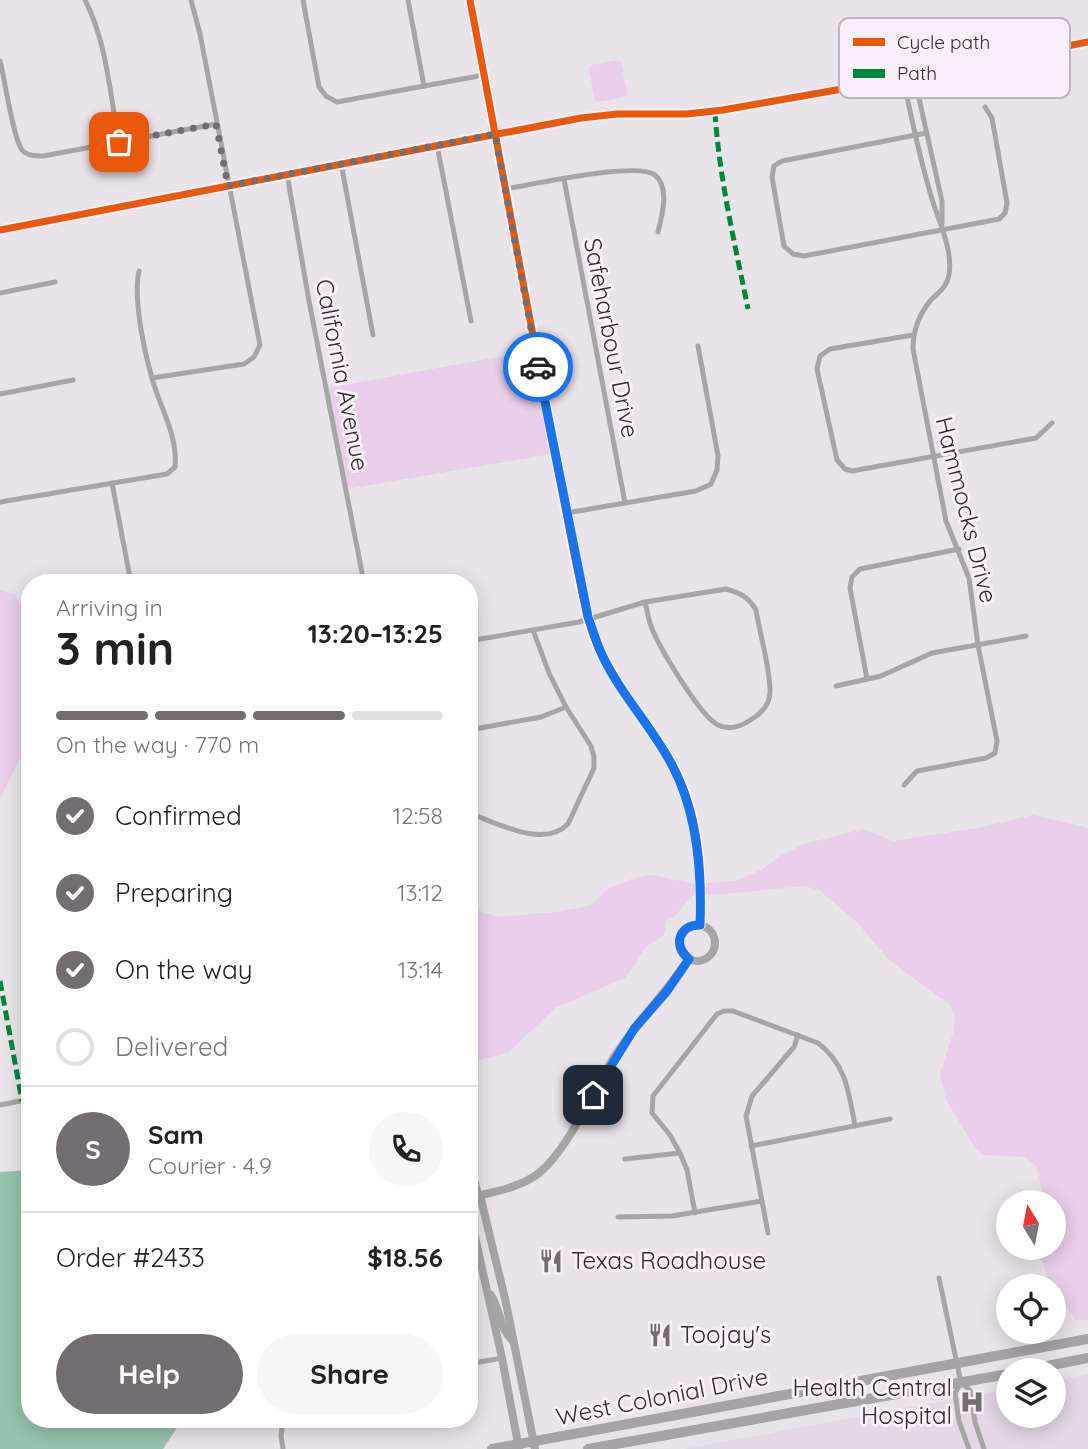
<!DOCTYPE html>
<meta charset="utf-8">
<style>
:root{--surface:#fff;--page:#f6f6f6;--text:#222;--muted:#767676;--line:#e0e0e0;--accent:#716d71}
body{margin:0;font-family:Quicksand,sans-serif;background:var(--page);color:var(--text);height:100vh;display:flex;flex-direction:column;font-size:26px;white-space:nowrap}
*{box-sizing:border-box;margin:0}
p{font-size:23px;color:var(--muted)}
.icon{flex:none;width:38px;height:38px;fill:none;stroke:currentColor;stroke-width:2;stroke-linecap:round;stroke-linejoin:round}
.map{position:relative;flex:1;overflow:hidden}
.panel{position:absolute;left:21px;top:574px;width:457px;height:854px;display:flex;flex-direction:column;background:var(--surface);border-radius:28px;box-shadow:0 4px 18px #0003}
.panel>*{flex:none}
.needle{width:46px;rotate:350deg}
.buttons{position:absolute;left:996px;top:1190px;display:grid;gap:14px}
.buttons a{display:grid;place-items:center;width:70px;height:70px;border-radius:50%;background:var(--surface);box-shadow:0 4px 18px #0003;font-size:35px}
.pin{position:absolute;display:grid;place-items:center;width:60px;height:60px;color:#fff;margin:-30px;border-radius:14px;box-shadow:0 4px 10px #0006}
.courier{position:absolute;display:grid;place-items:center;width:70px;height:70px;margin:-35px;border:5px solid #1a73e8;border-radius:50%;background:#fff;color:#222;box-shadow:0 2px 9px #0007}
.summary em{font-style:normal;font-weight:800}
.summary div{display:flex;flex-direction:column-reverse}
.summary{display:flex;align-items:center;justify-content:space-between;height:119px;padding:0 35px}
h1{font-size:46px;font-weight:800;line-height:52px}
.bar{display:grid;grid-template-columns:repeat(4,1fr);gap:10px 7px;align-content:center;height:84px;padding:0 35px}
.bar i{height:9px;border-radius:5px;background:var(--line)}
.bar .on{background:var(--accent)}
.bar p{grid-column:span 4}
.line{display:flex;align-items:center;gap:18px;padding:0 35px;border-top:2px solid var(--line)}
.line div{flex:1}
.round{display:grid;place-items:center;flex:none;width:74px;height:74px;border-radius:37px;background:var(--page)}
ol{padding:0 35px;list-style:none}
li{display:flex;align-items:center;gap:21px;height:77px}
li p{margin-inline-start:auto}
li .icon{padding:7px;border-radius:50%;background:var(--accent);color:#fff;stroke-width:4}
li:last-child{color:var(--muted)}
li i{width:38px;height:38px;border:4px solid var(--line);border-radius:50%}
.button{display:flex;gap:14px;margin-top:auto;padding:14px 35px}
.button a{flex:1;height:80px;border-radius:42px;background:var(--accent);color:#fff;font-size:28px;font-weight:800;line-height:80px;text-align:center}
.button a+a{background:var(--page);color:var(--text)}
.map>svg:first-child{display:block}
.built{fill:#e3d8e3}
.green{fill:#eaceea}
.water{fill:#96c3ae}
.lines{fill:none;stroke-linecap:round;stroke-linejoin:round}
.street{stroke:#a6a6a7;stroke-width:5}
.secondary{stroke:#a6a5a6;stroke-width:8}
.highway{stroke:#a5a3a5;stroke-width:10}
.quiet{stroke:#00873e;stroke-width:5;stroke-dasharray:10 5;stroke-linecap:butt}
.cycleway-casing{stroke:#f9eff9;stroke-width:11}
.cycleway{stroke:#e8590c;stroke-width:7}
.done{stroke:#716d71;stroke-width:7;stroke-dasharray:0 12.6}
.route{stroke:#1a73e8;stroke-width:9}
.labels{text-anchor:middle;stroke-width:6;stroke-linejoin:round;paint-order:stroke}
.street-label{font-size:24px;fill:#302d30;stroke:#f9eff9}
.poi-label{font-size:24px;fill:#302d30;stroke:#f9eff9;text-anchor:start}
.key{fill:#f9eff9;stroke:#bdb5bd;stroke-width:2}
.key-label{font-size:19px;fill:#302d30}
</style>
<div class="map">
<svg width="1088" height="1449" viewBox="0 0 1088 1449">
<rect width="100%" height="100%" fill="#e9e4e9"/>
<path class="built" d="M1088,1374v75h-404l324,-60v27h46v-35z"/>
<g class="green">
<path d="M618,60l3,2 6,32 -2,3 -27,5 -3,-2 -6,-31 2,-4z"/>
<path d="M531,351l20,103 -198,34 -6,-2 -19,-98z"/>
<path d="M0,589l15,6 15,27v129l-11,9 -19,39z"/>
<path d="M1034,815l54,13v492h-12l-22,-30v-4l-4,-1 -8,-26v-11h12v-46h-11v-9l-7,-28 -13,-8 -38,-2 -9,-6 -30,-49 -6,-26 14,-44 1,-10 -5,-15 -62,-46 -31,-37 -38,-32 -15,-4 -78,8 -33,1 -18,21 -8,3 -3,16 -19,12 -9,16 -11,15 -70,30 -47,45 -39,9v-162l14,13 18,4 54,-5 34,-6 20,-18 25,-10 17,-3 45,9 39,-3 26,-11 21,-15 22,-11 59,-15 30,12 84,-13z"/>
</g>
<path class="water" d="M30,1170v249h153l-20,30h-163v-277z"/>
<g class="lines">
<g class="street">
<path d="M85,0c22,42 25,96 34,142"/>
<path d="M303,0l16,87 7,9 11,6 147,-27"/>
<path d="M408,0l16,86"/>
<path d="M0,61c5,19 13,77 22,89 5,6 14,6 21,6l173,-32"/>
<path d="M910,81l6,4 26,116v22"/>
<path d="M926,133l-144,28 -8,5 -2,11 12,69 9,8 11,2 195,-37 6,-6 2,-10 -15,-85 -7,-11"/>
<path d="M437,145l34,176"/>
<path d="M341,163l32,172"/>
<path d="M287,174l22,127 55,282"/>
<path d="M564,179l61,324"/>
<path d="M505,189c25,-4 133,-28 150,-14 15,12 7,41 3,57"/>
<path d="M0,293l55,-11"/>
<path d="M913,335l-83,14 -10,7 -3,13 20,91 8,9 7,2 184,-33 16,-15"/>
<path d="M152,378l92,-14 10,-7 6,-12 -60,-311 -9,-34"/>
<path d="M0,394l73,-14"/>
<path d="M112,483l19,100"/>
<path d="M0,502l167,-28 8,-7c3,-32 -15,-59 -23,-89 -8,-28 -19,-79 -13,-107"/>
<path d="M566,513l130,-22 15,-7 6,-14 1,-14 -20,-110"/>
<path d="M469,641l110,-19 66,-20 81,-13c15,4 22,8 30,21 4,25 13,53 14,79 1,14 -7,23 -18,30 -10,7 -22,12 -34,6 -18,-9 -62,-82 -68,-102 -2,-6 -3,-14 -5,-21"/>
<path d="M867,679l-17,-91 2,-11 8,-8 99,-20"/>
<path d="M836,686l45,-10 51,-23 94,-17"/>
<path d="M469,730l72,-13 25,-10"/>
<path d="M904,785l13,-14 69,-13 9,-5 2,-12 -19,-96 -9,-67 -23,-57 -33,-172c0,-18 6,-35 18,-49 8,-8 16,-13 18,-25 4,-24 -9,-51 -16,-73 -12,-38 -20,-76 -28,-115l5,-5"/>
<path d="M469,813c28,10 74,36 99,11l26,-56v-11l-3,-11 -25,-39 -17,-34 -16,-43"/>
<path d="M0,1105l30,-6"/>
<path d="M751,1146l139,-27"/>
<path d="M469,1158l11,37"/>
<path d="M625,1159l55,-6"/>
<path d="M695,1213l-8,-43 -7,-17 -10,-18 -18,-22 1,-17 64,-82 7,-3h9l85,32c28,21 31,50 37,83"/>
<path d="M618,1217l54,-1 90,-15"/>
<path d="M768,1233l-22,-117 6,-20 42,-49 4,-12"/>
<path d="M939,1278l22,105 9,7 5,32 9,27"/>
<path d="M469,1364l33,-6"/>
<path d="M961,1383l-6,10 4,28 10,28"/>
<path d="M283,1419l-2,17 2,13"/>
</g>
<g class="secondary">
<path d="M470,0l105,559c7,30 11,64 25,92 20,40 49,75 72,113 27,47 30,108 28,161"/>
<path d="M0,230l581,-112 36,-4h70l36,-4 187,-33 178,-35"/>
<circle cx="697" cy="943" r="18"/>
<path d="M480,1195l26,108 29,146"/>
<path d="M469,1198c23,-6 51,-10 70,-25 29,-23 55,-84 75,-116 23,-35 51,-64 75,-98"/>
<path d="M469,1210l33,148 17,91"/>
<path d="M491,1295c10,16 8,33 22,46"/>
</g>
<g class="highway">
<path d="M1027,1370l61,-12"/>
<path d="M492,1449l596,-110"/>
<path d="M588,1449l420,-75"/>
</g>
<g class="quiet">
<path d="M715,112c4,66 20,132 33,197"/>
<path d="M0,981l22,120"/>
</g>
<g class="cycleway-casing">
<g id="cycleway">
<path d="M470,0l105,559c7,30 11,64 25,92 20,40 49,75 72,113 27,47 30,108 28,161"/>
<path d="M0,230l581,-112 36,-4h70l36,-4 187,-33 178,-35"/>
</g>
</g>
<use href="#cycleway" class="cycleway"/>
</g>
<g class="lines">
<path class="done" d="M119,142l97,-18 12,62 267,-52 43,233"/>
<path class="route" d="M538,367l50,250c4,11 7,21 11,31 18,43 53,78 74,119 25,48 29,105 27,158 -22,0 -27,21 -11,34l-22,32 -33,38 -41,66"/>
</g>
<defs>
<g id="restaurant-bare" transform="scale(1.89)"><path d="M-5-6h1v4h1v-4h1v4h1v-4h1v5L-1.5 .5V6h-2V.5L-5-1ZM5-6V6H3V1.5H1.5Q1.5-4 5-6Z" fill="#716d71" stroke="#f9eff9" stroke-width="2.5" paint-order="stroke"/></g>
<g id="hospital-bare" transform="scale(1.89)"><path d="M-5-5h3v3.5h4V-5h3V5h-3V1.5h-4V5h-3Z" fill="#716d71" stroke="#f9eff9" stroke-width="2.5" paint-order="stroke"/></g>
</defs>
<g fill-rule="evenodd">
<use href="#restaurant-bare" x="551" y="1261"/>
<use href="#restaurant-bare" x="660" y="1335"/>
<use href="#hospital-bare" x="972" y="1402"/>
</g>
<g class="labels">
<g class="street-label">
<text transform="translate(611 338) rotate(79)" y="8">Safeharbour Drive</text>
<text transform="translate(342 375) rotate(79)" y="8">California Avenue</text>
<text transform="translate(966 510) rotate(76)" y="8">Hammocks Drive</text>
<text transform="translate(662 1397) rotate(-11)" y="8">West Colonial Drive</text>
</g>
<g class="poi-label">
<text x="571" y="1269">Texas Roadhouse</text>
<text x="680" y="1343">Toojay's</text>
<text x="952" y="1396" text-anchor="end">Health Central<tspan x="952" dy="28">Hospital</tspan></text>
</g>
</g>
<rect x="839" y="18" width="231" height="80" rx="10" class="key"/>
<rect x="853" y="38" width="32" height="8" fill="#e8590c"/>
<rect x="853" y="69" width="32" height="9" fill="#00873e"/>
<g class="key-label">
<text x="897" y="49">Cycle path</text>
<text x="897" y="80">Path</text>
</g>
</svg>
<div class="buttons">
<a><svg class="needle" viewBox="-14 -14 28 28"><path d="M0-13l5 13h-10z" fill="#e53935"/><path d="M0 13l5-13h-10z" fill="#767676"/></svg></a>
<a><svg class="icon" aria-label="locate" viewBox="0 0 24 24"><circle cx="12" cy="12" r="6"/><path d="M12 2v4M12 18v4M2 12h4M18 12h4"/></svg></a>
<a><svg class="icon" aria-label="layers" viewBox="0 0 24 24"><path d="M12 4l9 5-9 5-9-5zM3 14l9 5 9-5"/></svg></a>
</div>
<div class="pin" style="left:119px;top:142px;background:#ea580c"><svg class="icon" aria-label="bag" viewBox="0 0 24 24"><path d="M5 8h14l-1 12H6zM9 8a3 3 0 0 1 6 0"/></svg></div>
<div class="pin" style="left:593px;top:1095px;background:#1f2937"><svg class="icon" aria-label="home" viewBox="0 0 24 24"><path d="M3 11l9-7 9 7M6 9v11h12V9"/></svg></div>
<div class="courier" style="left:538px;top:367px"><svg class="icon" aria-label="car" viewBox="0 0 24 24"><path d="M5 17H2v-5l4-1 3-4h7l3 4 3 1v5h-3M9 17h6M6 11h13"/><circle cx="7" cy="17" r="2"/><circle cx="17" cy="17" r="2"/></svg></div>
<section class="panel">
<div class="summary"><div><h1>3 min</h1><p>Arriving in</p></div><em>13:20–13:25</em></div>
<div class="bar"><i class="on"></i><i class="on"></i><i class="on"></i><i></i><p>On the way · 770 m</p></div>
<ol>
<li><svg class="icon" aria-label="check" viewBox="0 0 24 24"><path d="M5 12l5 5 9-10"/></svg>Confirmed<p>12:58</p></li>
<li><svg class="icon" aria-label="check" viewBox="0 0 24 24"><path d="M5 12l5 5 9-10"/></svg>Preparing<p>13:12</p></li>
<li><svg class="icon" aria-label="check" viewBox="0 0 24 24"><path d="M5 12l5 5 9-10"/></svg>On the way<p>13:14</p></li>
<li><i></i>Delivered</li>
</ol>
<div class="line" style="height:126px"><b class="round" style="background:var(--accent);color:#fff">S</b><div><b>Sam</b><p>Courier · 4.9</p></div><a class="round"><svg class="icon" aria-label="phone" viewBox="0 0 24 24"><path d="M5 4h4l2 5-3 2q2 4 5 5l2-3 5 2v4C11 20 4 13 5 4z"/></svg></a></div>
<div class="line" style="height:91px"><div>Order #2433</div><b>$18.56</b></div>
<div class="button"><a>Help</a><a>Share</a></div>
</section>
</div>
